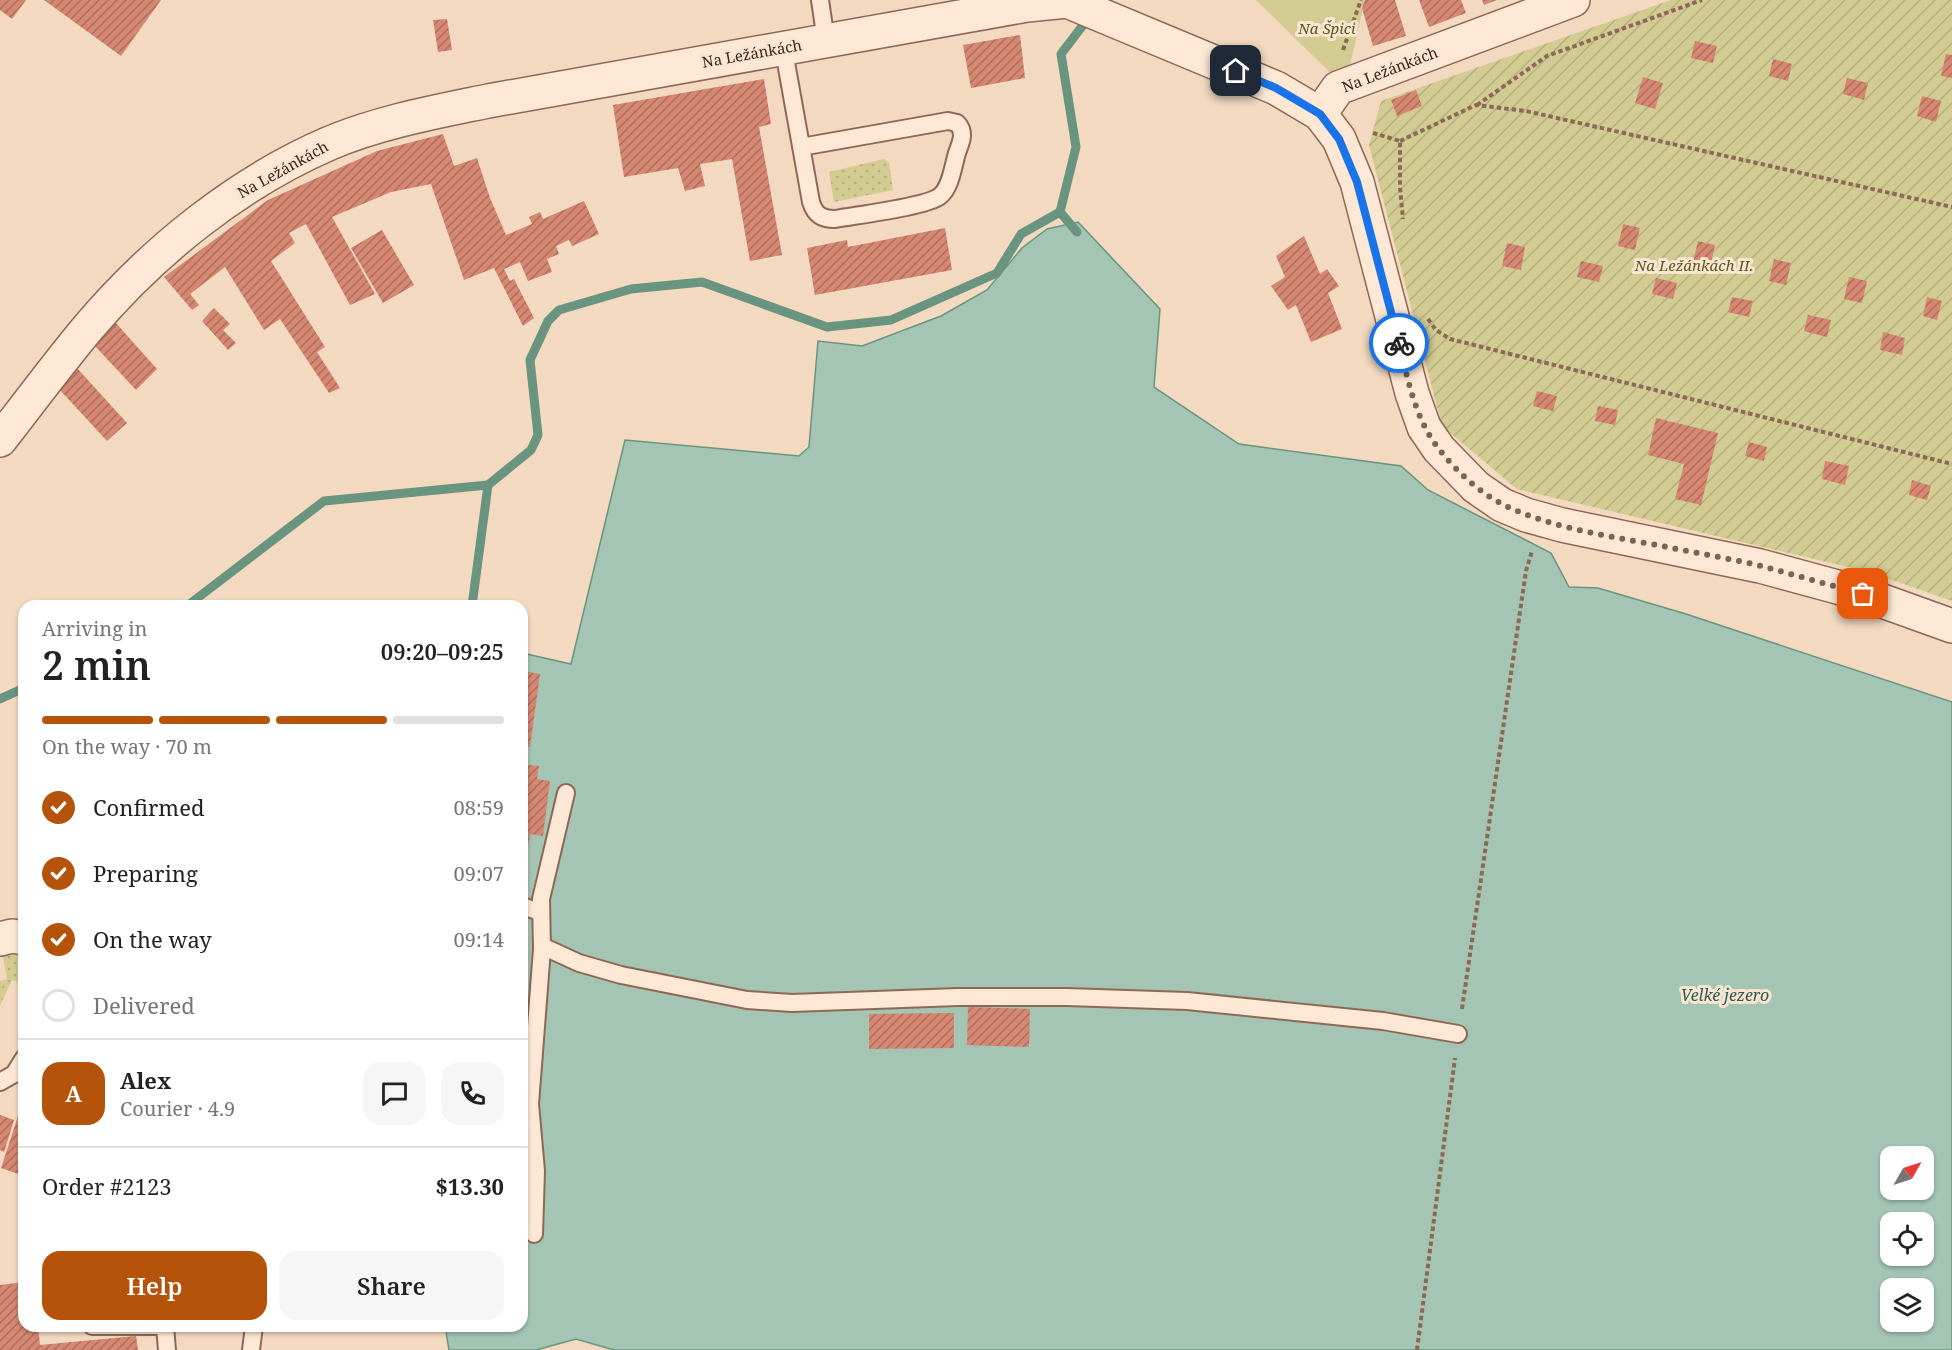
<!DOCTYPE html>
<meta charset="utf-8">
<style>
:root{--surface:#fff;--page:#f6f6f6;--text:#222;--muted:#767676;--line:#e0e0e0;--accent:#b45309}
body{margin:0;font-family:"Noto Serif",serif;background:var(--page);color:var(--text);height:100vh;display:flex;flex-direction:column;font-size:22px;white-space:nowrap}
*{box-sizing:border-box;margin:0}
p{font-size:20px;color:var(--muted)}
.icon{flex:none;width:33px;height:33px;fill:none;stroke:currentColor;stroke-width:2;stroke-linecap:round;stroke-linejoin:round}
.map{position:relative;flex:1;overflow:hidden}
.drawer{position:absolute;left:18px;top:600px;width:510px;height:732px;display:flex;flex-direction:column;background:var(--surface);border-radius:18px;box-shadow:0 2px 4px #0004}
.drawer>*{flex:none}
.needle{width:39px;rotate:51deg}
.fabs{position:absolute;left:1880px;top:1146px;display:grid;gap:12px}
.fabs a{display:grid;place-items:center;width:54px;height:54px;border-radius:12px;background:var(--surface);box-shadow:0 2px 4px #0004;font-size:30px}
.pin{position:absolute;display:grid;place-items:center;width:51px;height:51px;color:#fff;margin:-26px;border-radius:12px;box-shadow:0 3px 9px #0006}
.courier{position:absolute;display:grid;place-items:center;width:60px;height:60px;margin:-30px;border:4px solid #1a73e8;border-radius:50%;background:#fff;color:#222;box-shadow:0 2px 8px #0007}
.overview em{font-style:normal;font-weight:600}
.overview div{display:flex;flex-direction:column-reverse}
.overview{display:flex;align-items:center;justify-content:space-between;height:102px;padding:0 24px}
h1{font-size:39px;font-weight:600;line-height:45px}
.bar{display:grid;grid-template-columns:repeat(4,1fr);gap:9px 6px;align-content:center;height:72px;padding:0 24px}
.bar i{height:8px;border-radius:4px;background:var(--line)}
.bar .selected{background:var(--accent)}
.bar p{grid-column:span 4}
.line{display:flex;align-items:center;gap:15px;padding:0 24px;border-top:2px solid var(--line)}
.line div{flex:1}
.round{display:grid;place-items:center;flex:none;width:63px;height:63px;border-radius:18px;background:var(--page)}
ol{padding:0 24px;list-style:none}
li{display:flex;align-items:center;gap:18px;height:66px}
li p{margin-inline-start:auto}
li .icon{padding:6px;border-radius:50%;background:var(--accent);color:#fff;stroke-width:4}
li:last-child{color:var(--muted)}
li i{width:33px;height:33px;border:3px solid var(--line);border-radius:50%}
.primary-button{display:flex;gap:12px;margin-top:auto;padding:12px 24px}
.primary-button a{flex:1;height:69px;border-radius:18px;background:var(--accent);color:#fff;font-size:24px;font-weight:600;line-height:69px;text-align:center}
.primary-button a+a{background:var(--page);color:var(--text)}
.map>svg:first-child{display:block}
.grass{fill:url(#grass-dots)}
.park{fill:#d2cc93}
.garden{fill:url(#garden-furrows)}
.water{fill:#a4c4b4;stroke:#699480;stroke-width:1.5;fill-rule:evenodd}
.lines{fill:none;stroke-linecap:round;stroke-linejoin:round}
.stream{stroke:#699480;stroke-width:9}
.building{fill:url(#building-hatch)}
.service-casing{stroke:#8e6856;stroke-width:20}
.minor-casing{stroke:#8e6856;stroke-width:36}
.path{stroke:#8e6856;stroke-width:4;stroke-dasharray:4.5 3;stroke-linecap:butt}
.service{stroke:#fce8d5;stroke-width:16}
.minor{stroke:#fce8d5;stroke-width:33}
.done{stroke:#7c6455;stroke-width:6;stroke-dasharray:0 10.8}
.route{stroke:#1a73e8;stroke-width:8}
.labels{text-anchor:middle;stroke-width:6;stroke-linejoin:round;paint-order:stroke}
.park-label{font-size:15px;font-style:italic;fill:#585b20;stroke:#f9e5d1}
.street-label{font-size:15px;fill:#3c251c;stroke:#f9e5d1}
.water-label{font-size:16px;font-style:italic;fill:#2a5d4f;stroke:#f9e5d1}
</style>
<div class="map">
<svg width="1952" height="1350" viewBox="0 0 1952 1350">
<defs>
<pattern id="grass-dots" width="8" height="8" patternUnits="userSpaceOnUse" patternTransform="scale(1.5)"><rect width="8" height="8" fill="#d2cc93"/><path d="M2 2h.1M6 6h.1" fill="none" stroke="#b5af7e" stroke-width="1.8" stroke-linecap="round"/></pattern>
<pattern id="garden-furrows" width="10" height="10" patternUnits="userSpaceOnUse" patternTransform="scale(1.5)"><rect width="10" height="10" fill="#d2cc93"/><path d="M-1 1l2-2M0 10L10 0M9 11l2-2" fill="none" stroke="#b5af7e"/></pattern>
<pattern id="building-hatch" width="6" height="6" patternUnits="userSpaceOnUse" patternTransform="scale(1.5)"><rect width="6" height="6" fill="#d58772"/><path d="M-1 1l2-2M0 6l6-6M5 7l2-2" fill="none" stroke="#ae6e5d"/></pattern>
</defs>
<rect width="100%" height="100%" fill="#f2d9c0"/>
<g class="grass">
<path d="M884,159l5,4 4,27 -59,12 -5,-30z"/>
<path d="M12,952l12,9v24l-12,-5 -12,26v-25l7,-2 -4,-22 1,-3z"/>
</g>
<path class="park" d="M1256,0h109l-20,87z"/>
<path class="garden" d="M1671,0h281v601l-83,-29 -352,-83 -75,-63 -73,-281 12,-44z"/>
<path class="water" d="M1078,222l82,87 -6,78 85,57 162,22 27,24 123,63 18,34 29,1 88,26 266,88v648h-1338l-38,-11 -40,11h-87l-4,-24h77v-673l49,11 54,-224 174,16 10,-9 9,-106 44,5 79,-30 46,-26 35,-42 25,-19zM1890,1156h33v34h-33zM1890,1222h33v34h-33zM1890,1288h33v34h-33z"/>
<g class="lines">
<g class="stream">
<path d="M1077,232l-17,-20 16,-65 -15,-93 29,-38"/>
<path d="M187,606l137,-105 164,-16 43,-35 7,-15 -8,-75 18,-39 11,-11 72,-21 71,-7 125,45 64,-7 106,-47 24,-39 39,-22"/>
<path d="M472,606l16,-121"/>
<path d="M0,699l24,-11"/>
</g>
</g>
<g class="building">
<path d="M0,0h26l-14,19 -12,-9z"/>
<path d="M44,0h117l-40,56z"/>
<path d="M1365,0h30l11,36 -33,10 -11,-38z"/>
<path d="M1419,0h42l5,13 -37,14z"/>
<path d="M1482,0h15l-13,5z"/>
<path d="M447,19l5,31 -14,2 -5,-32z"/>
<path d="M1020,35l5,43 -54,10 -8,-43z"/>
<path d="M1695,41l22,5 -4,17 -22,-5z"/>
<path d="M1946,54l6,1v23l-11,-2z"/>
<path d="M1773,59l19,5 -4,17 -19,-5z"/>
<path d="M1643,77l20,6 -8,26 -20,-6z"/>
<path d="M1847,78l21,5 -4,17 -21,-6z"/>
<path d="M764,79l7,45 -12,3 23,128 -32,6 -18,-102 -32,5 5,22 -20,5 -7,-23 -54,9 -11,-72z"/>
<path d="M1416,90l6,16 -25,10 -6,-16z"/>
<path d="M1922,96l19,5 -5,21 -19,-6z"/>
<path d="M443,134l11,32 23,-8 13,40 16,37 26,-11 -3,-7 11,-5 3,7 41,-18 15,33 -27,12 -3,-6 -13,6 3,8 -12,5 5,13 -24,9 -8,-19 -16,7 6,12 4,-2 20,39 -11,8 -29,-58 -30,12 -33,-96 -40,8 -59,25 43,77 -25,11 -44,-81 -17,9 6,10 -24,18 54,86 -8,5 23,36 -11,5 -49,-74 -16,11 -39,-63 -35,27 9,11 -7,5 -28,-33 104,-77 109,-49z"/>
<path d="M1623,224l17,4 -5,22 -17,-4z"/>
<path d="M945,228l7,42 -137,25 -8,-47 40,-8 1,7z"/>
<path d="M382,230l32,55 -31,18 -32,-55z"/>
<path d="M1304,236l16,38 7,-5 12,17 -11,7 14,36 -31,13 -15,-37 -8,5 -17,-24 14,-9 -9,-21z"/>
<path d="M1698,241l17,4 -5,22 -17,-4z"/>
<path d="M1507,243l18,4 -4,23 -19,-4z"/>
<path d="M1774,259l17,4 -5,22 -17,-4z"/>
<path d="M1581,261l22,5 -4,16 -22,-5z"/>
<path d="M1849,277l18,4 -5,22 -18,-4z"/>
<path d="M1656,278l21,5 -4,16 -21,-5z"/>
<path d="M1732,297l21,4 -4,16 -21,-5z"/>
<path d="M1927,297l15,4 -5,19 -14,-4z"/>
<path d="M214,308l16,16 -7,6 13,13 -8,7 -26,-29z"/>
<path d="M1808,315l23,5 -4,17 -23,-6z"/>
<path d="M115,322l42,47 -21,21 -43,-46z"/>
<path d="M1883,332l22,6 -3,17 -22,-5z"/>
<path d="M76,367l51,56 -20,18 -48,-52z"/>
<path d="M1537,391l20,5 -4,15 -20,-5z"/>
<path d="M1598,406l20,4 -3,15 -20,-4z"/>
<path d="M1656,418l62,15 -17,72 -26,-6 9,-35 -36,-9z"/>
<path d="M1749,442l18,5 -3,14 -19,-5z"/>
<path d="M1825,461l24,5 -4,19 -23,-6z"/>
<path d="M1912,480l19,6 -4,14 -18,-5z"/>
<path d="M522,671l18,3 -10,73 -8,-1z"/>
<path d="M522,764l17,2 -2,13 13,2 -7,55 -13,-2 -2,14 -6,-1z"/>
<path d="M968,1007l62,2 -1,38 -62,-2z"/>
<path d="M954,1013v35l-85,1v-35z"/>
<path d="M24,1098v78l-23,-8z"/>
<path d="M0,1115l14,5 -10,32 -4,-2z"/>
<path d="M24,1282v44h14l2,19 96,-9 2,14h-138v-65z"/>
</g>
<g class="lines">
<g class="service-casing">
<g id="service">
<path d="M820,0l6,41"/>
<path d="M784,49l3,19 24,134c4,13 11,17 24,17 21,-4 91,-12 105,-23 11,-9 13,-30 17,-43 4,-11 9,-21 0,-30l-9,-2 -147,26"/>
<path d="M522,906l18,6"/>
<path d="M542,946l37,17 42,12 126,25 45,3 166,-6h109l120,4 196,20 75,13"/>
<path d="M0,1082l14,-8 10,-16"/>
<path d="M534,1234l2,-63 -6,-67 12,-155 -1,-50 25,-106"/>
<path d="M92,1326h73"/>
<path d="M165,1326l2,24"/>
<path d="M251,1350l3,-24"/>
</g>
</g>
<g class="minor-casing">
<g id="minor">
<path d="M1320,114l18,-26 235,-88"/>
<path d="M0,440c29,-37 57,-75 87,-111 65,-77 150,-146 243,-186 50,-21 105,-31 158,-42l539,-96 40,-4 209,87 44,26 19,25 18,43 55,211 12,34 15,22 37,38 26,18 24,10 36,10 198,41 103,28 89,32"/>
<path d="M0,939l12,-3 12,2"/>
</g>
</g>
<g class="path">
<path d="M1343,50l18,-50"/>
<path d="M1477,105l70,-49 155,-56"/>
<path d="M1373,133l27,8v46l3,32"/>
<path d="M1400,141l76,-36 50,6 426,96"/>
<path d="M1428,319l8,11 14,9 502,125"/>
<path d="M1462,1009l64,-438 6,-20"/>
<path d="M1417,1350l38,-292"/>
</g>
<use href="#service" class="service"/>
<use href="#minor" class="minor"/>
</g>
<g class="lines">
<path class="done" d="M1399,343c9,37 16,76 40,106 17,22 41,44 65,56 51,25 113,32 168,43 30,6 60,11 89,18 34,9 68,19 102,28"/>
<path class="route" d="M1236,71l40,17 44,26 19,25 18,43 42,161"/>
</g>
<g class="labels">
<g class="park-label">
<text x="1327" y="34">Na Špici</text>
<text x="1694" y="271">Na Ležánkách II.</text>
</g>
<g class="street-label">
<text transform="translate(752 54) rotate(-10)" y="5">Na Ležánkách</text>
<text transform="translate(1390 70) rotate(-21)" y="5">Na Ležánkách</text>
<text transform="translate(283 170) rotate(-29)" y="5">Na Ležánkách</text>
</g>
<g class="water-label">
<text x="1725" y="1001">Velké jezero</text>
</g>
</g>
</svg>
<div class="fabs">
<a><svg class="needle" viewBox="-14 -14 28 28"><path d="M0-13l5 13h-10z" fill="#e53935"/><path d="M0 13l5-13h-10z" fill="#767676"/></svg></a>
<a><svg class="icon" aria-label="locate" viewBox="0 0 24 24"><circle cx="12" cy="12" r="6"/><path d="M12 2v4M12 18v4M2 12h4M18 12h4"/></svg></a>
<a><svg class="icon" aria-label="layers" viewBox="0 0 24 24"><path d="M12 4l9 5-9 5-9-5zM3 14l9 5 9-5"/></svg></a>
</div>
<div class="pin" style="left:1863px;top:594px;background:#ea580c"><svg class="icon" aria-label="bag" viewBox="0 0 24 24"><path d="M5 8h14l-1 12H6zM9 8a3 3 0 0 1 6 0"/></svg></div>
<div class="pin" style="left:1236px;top:71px;background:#1f2937"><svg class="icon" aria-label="home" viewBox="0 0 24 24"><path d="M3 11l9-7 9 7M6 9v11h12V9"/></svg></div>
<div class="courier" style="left:1399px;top:343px"><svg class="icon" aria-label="bike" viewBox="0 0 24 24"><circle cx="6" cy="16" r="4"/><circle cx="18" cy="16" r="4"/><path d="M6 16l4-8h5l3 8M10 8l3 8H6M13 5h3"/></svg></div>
<section class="drawer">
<div class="overview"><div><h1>2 min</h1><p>Arriving in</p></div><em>09:20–09:25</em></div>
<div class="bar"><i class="selected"></i><i class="selected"></i><i class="selected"></i><i></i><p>On the way · 70 m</p></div>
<ol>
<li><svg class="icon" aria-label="check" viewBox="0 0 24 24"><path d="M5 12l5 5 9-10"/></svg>Confirmed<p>08:59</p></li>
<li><svg class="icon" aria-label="check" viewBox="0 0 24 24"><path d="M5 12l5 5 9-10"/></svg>Preparing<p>09:07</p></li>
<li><svg class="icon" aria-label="check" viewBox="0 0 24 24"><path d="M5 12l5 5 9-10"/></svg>On the way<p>09:14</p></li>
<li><i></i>Delivered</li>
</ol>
<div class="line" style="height:108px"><b class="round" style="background:var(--accent);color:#fff">A</b><div><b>Alex</b><p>Courier · 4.9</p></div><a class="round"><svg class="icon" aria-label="chat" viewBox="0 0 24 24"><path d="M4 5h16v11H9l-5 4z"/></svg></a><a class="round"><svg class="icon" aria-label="phone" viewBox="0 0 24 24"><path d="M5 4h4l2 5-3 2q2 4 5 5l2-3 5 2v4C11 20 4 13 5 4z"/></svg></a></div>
<div class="line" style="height:78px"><div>Order #2123</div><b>$13.30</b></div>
<div class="primary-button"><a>Help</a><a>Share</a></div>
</section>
</div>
